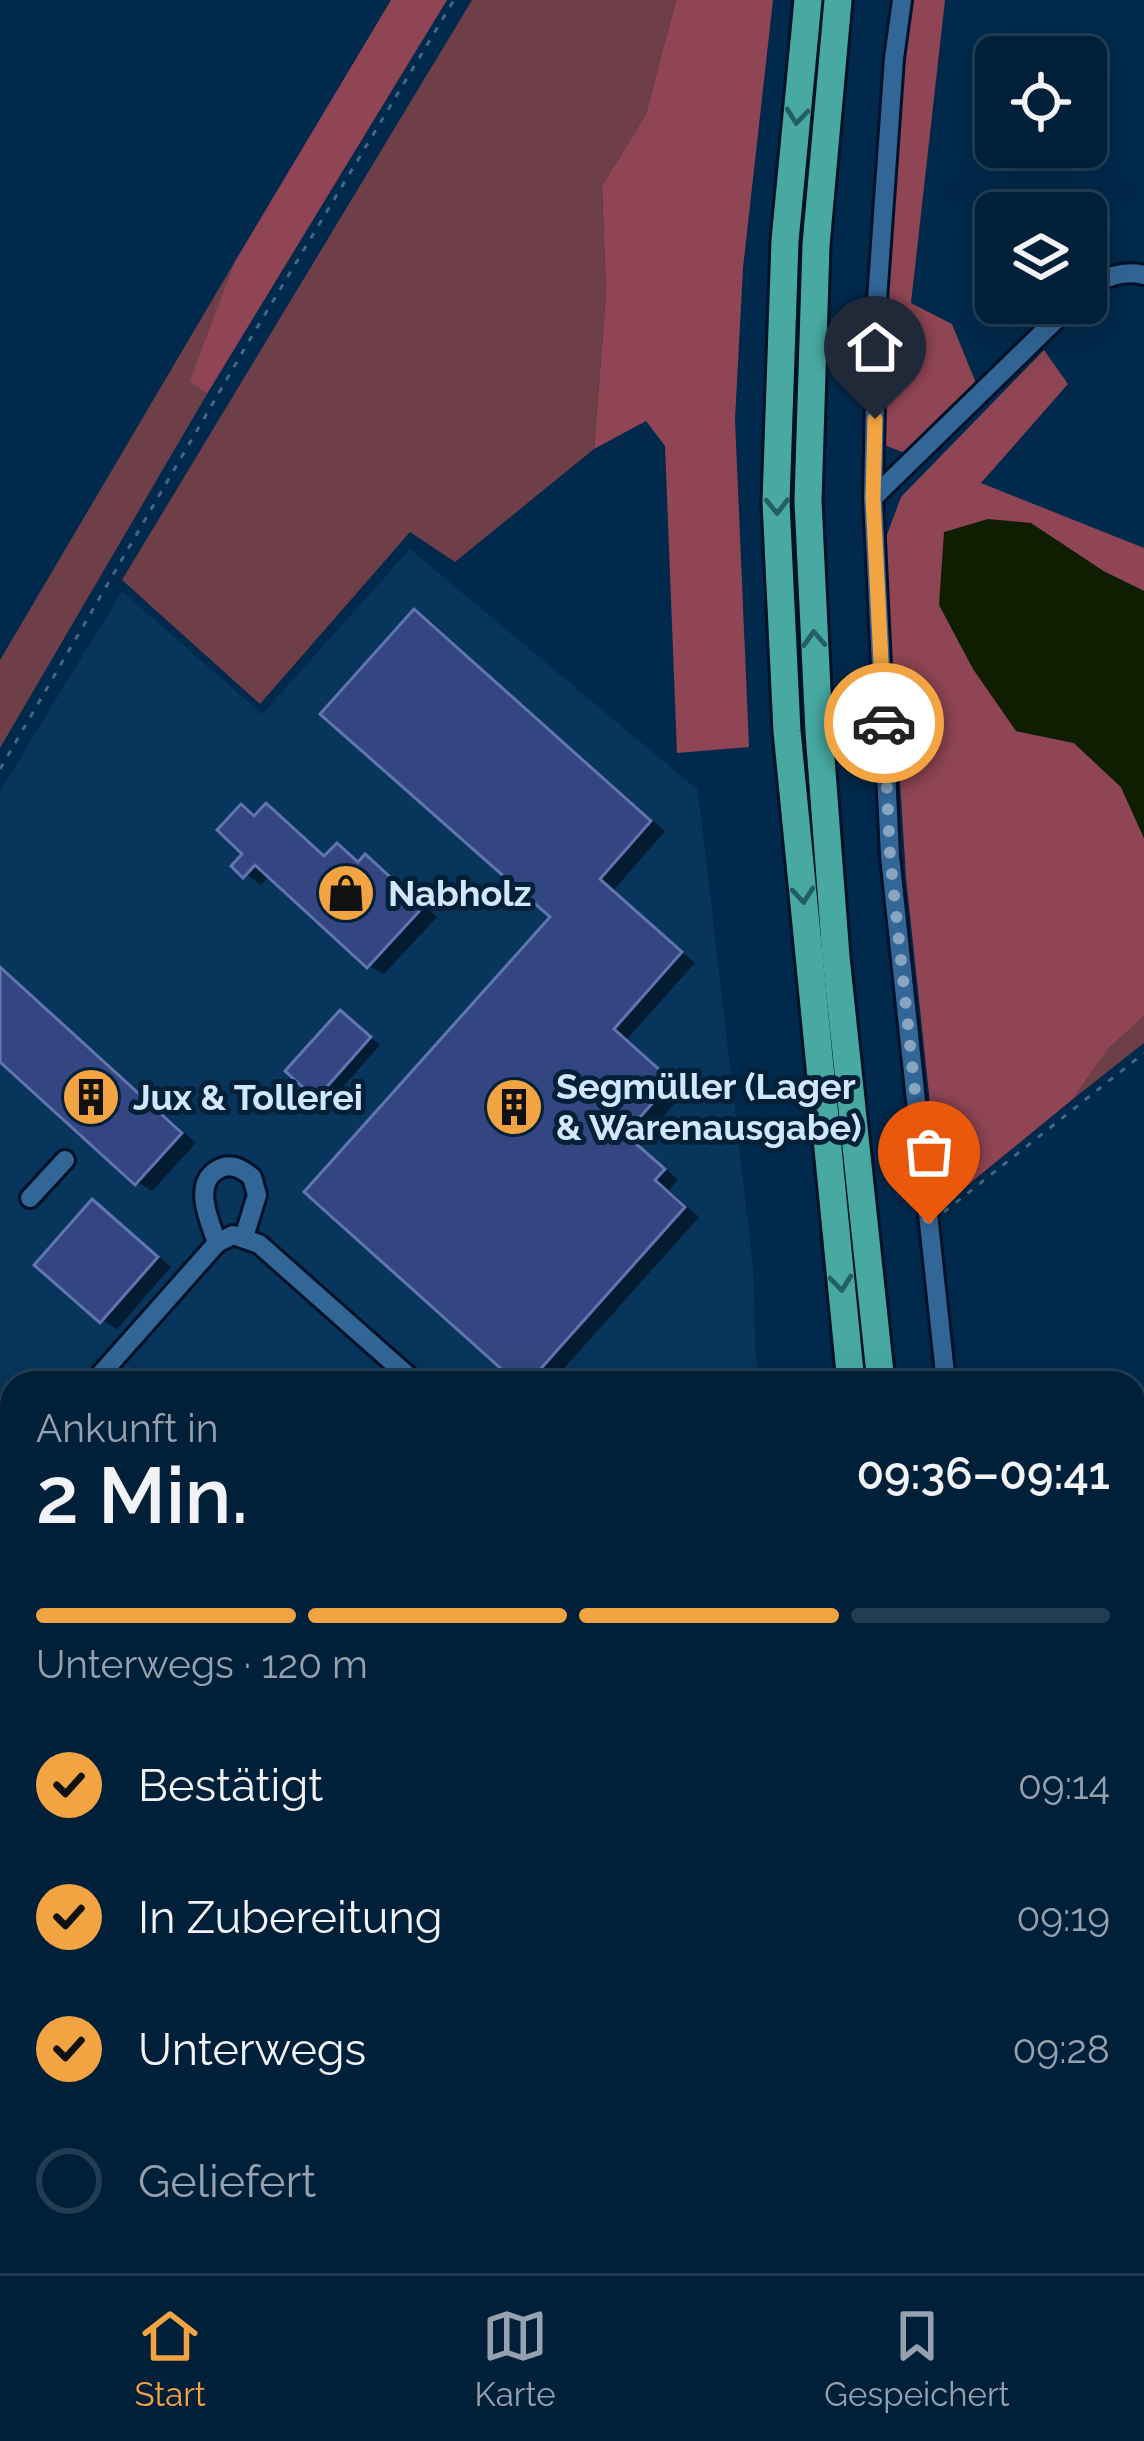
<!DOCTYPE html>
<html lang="de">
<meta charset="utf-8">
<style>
:root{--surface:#001f38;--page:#0e2c43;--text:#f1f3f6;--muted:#95a2ae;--line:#223d53;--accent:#f3a442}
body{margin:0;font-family:Raleway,sans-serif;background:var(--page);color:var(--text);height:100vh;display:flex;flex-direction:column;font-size:45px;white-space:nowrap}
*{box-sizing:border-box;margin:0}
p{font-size:39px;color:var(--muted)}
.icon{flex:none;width:66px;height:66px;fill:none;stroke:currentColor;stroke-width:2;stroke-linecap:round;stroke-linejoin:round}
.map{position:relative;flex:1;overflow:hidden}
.drawer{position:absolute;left:0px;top:1371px;width:1146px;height:903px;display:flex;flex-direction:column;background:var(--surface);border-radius:36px 36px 0 0;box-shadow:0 12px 48px #0002,0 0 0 3px var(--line)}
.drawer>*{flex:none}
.controls{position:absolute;left:975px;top:36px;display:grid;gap:24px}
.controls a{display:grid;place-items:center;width:132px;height:132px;border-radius:18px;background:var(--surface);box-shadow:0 12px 48px #0002,0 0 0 3px var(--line);font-size:60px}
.pin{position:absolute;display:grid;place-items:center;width:102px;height:102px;color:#fff;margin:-123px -51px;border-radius:50% 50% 50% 0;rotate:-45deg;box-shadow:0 0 12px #0007}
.pin .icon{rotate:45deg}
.courier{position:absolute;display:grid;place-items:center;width:120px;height:120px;margin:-60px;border:9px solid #f3a442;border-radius:50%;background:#fff;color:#222;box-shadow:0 3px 15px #0007}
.overview em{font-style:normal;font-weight:600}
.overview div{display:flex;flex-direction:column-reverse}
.overview{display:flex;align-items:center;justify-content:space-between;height:204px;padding:0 36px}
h1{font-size:78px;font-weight:600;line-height:90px}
.bar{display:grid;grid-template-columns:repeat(4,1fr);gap:18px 12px;align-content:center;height:144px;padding:0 36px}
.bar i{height:15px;border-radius:9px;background:var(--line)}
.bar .selected{background:var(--accent)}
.bar p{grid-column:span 4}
ol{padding:0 36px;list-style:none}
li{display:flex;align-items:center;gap:36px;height:132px}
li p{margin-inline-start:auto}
li .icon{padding:12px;border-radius:50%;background:var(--accent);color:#111;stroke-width:4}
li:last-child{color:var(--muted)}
li i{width:66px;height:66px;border:6px solid var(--line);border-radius:50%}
.menu{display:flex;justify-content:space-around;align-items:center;height:168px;border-top:3px solid var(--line);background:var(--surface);font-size:33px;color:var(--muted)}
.menu a{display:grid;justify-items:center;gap:6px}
.menu .selected{color:var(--accent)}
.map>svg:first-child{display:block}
.built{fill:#08355c}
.green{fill:#6e3f48}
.forest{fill:#8f4554}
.water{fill:#0f1d00}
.shadow{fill:#0007}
.building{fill:#344681;stroke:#6176b1;stroke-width:3}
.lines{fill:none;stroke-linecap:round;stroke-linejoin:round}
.minor-casing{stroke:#001128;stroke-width:24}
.highway-casing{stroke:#001128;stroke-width:33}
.path{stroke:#446785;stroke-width:3;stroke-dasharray:6 9;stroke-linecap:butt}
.minor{stroke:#326696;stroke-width:18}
.highway{stroke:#47a9a2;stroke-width:27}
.oneway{stroke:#225e68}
.done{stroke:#88a4bf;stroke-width:12;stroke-dasharray:0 21.6}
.route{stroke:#f3a442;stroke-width:15}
.labels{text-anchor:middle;stroke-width:10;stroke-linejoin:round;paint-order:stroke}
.poi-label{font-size:36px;font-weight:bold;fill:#d1e7fd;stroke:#042038;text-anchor:start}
</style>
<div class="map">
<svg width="1144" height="2273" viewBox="0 0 1144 2273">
<rect width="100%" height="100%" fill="#00294b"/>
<path class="built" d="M410,549l288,241 55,476 3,94 7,23h-751v879h823v11h-835v-1482l122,-200 140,123z"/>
<g class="green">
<path d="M472,0h204l-30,114 -44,72 4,108 -12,155 -139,113 -45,-30 -150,172 -138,-124z"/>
<path d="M234,263l-43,118 16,13 -207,354v-88z"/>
<path d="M1144,1016v27l-71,56 35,-50z"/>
<path d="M12,1969v110l-12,-1v-107z"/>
</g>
<g class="forest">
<path d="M391,0h56l-240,394 -17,-13 44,-118z"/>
<path d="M676,0h97l-30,268 -8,151 14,328 -72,6 -12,-307 -19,-25 -52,28 12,-155 -4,-108 44,-72z"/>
<path d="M913,0h32l-34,303 41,21 24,59 -68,71 -24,-9c1,-148 6,-298 29,-445z"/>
<path d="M1044,350l24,34 -87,99 163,65v43l-39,-19 -89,159 58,12 47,44 23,51v178l-36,33 -35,50 -132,108 -35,-330 -21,-337 16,-43z"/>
</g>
<path class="water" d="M988,519l43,4 74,49 39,19v247l-23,-51 -47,-44 -58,-12 -43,-62 -34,-64 5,-73z"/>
<g class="shadow">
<path d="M415,613l15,8 235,210 -51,59 81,73 -68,76 58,53 -46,52 39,36 -9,10 30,27 -148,166h-29l33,-466z"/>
<path d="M267,807l61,50 10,-10 23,16 4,-5 16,8 56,51 -53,57 -15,-8 -99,-91 -9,10 -26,-19 12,-13 -5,-45 15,9z"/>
<path d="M0,966l196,177 -44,48 -15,-9 -137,-124z"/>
<path d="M341,1013l39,32 -51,58 -11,-6z"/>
<path d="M93,1203l78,64 -54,62 -15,-9z"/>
<path d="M0,1708l11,10 -6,7 7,6 -3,26 -9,-7z"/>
<path d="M12,1763v105l-12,13v-104z"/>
<path d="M30,2262h641l-1,11h-670v-6l30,1z"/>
</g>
<g class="building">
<path d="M414,609l237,212 -51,58 82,73 -68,77 58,52 -47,53 40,35 -10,11 30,27 -157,176h-11l-213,-191 246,-275 -230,-203z"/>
<path d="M266,803l58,53 13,-13 21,19 7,-8 58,53 -56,61 -112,-103 -12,13 -12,-12 11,-12 -25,-24 24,-26 13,12z"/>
<path d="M0,967l182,166 -47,52 -135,-123z"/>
<path d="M340,1010l31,27 -55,62 -31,-28z"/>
<path d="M92,1199l66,58 -58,66 -66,-58z"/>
</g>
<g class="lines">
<g class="minor-casing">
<g id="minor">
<path d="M902,0l-8,58 -17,242 -4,198 17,358 56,527"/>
<path d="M1086,291c15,-14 38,-21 58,-16"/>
<path d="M873,498l200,-195"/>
<path d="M30,1198l35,-38"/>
<path d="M217,1243c-7,-21 -25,-58 0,-73 13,-8 24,-2 35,7l5,18 -13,42"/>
<path d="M93,1383l124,-140 16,-8 26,9 157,139"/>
<path d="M0,1489l12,-14"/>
<path d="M1134,1782l10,-1"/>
<path d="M0,1946l12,-2"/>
<path d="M0,2145l12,-23"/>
<path d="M775,2273v-11"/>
<path d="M808,2273l1,-11"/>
</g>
</g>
<g class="highway-casing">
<g id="highway">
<path d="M808,0l-23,241 -9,261 11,229 64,652"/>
<path d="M838,0l-22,245 -8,256 11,231 17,225 45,426"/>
<path d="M897,2273l1,-11"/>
<path d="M930,2273l1,-11"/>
</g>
</g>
<g class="path">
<path d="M0,769l249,-428 205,-341"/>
<path d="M944,1212l200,-159"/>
<path d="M0,2002l12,4"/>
<path d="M980,2273l1,-11"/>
</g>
<use href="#minor" class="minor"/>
<use href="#highway" class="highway"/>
</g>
<defs><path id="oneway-chevron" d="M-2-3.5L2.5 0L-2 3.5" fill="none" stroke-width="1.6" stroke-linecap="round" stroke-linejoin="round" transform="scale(3)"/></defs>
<g class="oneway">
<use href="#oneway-chevron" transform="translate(797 116) rotate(96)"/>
<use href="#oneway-chevron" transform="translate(777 506) rotate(89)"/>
<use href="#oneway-chevron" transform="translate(814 639) rotate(-93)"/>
<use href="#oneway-chevron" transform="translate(803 895) rotate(85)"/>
<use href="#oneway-chevron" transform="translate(841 1283) rotate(84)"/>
</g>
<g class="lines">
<path class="done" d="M884,723l6,133 39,368"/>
<path class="route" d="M875,419l-2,79 11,225"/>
</g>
<defs>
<g id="shop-disc" transform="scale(3)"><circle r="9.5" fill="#f3a442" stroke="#042038"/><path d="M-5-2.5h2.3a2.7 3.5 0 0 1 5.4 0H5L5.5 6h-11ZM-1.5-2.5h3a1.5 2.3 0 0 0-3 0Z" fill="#111"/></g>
<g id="building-disc" transform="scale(3)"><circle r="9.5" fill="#f3a442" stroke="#042038"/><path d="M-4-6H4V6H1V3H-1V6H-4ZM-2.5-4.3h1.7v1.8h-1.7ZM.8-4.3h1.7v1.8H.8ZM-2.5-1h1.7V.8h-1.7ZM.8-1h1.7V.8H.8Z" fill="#111"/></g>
</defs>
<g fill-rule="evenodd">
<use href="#shop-disc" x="346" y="893"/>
<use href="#building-disc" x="91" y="1097"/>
<use href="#building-disc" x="514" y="1107"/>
</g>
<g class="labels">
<g class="poi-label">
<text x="388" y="906">Nabholz</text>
<text x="556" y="1099">Segmüller (Lager<tspan x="556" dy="41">&amp; Warenausgabe)</tspan></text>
<text x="133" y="1110">Jux &amp; Tollerei</text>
</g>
</g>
</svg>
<div class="controls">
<a><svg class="icon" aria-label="locate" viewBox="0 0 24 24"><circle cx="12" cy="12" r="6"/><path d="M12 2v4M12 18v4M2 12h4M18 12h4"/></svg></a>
<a><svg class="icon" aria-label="layers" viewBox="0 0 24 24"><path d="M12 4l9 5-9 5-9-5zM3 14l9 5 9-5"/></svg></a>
</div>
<div class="pin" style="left:929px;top:1224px;background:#ea580c"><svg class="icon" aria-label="bag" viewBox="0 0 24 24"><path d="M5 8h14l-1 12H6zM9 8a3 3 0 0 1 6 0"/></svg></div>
<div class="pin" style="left:875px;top:419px;background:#1f2937"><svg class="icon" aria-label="home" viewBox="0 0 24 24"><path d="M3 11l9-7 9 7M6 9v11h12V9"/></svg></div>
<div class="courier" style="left:884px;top:723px"><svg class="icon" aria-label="car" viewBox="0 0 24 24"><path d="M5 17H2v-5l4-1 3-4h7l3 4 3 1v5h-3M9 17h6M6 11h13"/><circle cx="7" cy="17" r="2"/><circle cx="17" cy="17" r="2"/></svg></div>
<section class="drawer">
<div class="overview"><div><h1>2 Min.</h1><p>Ankunft in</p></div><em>09:36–09:41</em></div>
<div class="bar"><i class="selected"></i><i class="selected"></i><i class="selected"></i><i></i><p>Unterwegs · 120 m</p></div>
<ol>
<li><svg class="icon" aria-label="check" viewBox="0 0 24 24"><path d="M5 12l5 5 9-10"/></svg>Bestätigt<p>09:14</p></li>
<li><svg class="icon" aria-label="check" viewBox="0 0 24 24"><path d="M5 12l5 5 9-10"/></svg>In Zubereitung<p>09:19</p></li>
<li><svg class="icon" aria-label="check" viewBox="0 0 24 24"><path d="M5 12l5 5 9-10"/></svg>Unterwegs<p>09:28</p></li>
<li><i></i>Geliefert</li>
</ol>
</section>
</div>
<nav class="menu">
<a class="selected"><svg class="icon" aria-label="home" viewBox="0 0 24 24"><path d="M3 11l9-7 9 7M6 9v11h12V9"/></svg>Start</a>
<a><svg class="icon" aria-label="map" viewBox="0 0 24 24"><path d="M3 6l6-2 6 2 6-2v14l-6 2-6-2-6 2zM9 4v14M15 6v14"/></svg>Karte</a>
<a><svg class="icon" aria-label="saved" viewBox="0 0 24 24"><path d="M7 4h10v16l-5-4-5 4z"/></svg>Gespeichert</a>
</nav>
